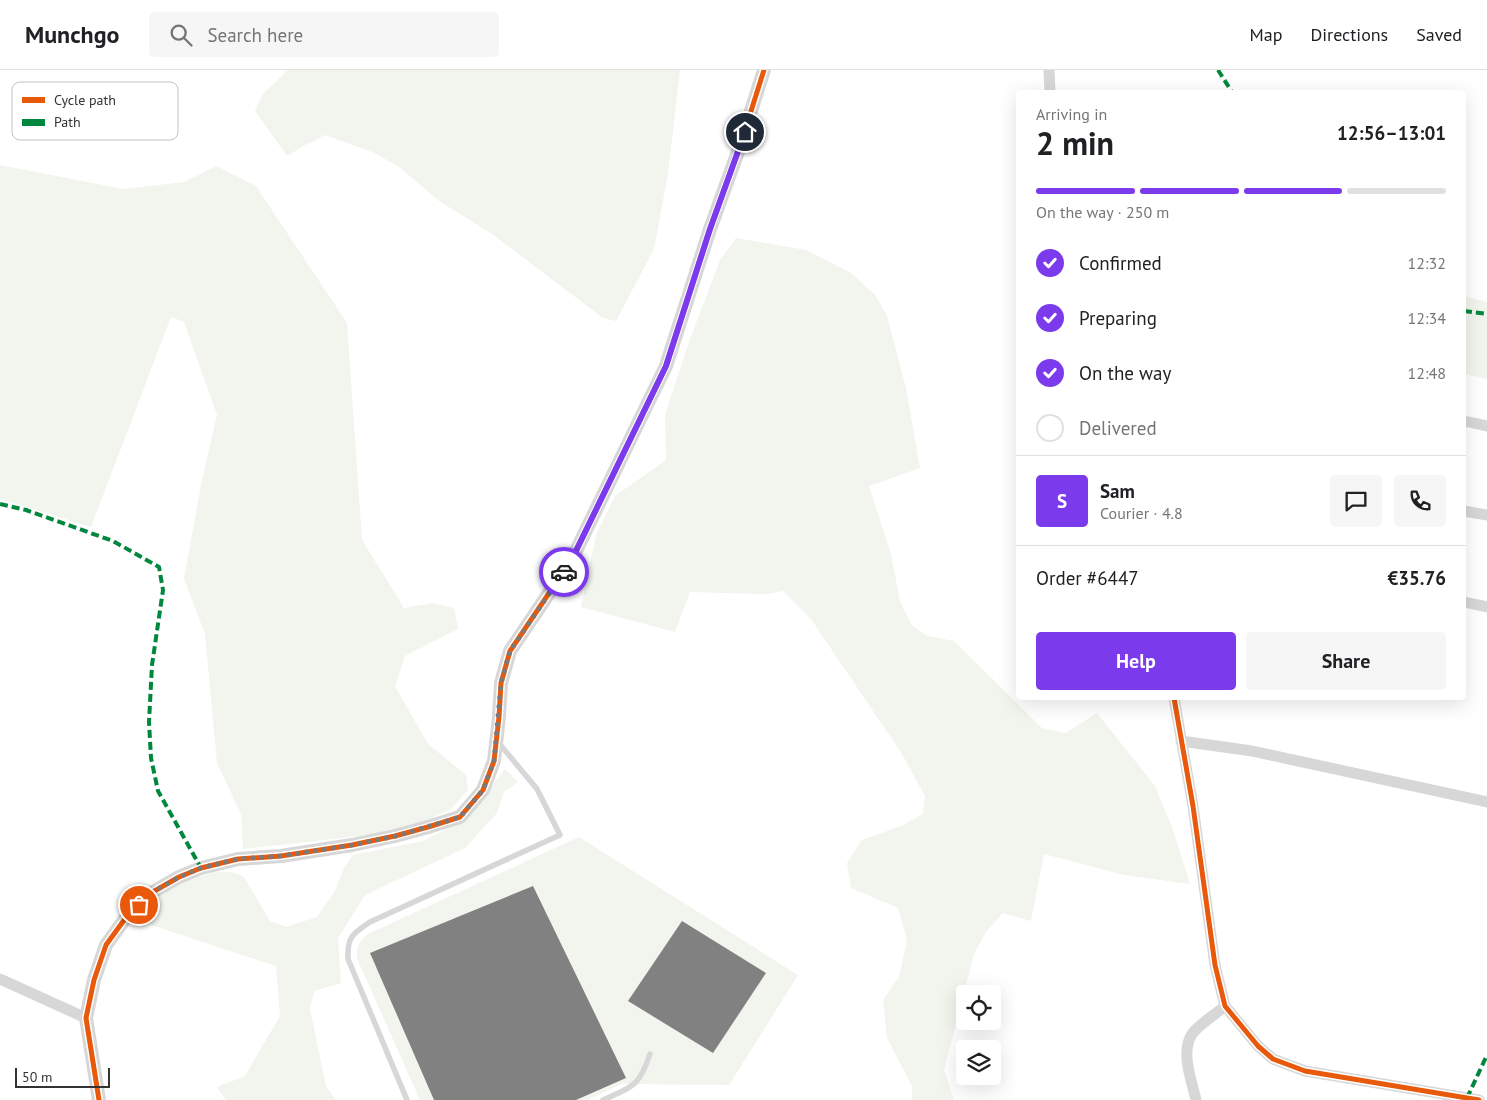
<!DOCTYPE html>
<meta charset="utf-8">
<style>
:root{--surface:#fff;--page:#f6f6f6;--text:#202124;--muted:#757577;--line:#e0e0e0;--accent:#7c3aed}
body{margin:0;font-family:"PT Sans",sans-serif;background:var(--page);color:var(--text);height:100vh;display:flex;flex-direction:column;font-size:19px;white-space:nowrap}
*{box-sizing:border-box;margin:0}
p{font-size:16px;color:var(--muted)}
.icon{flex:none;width:28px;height:28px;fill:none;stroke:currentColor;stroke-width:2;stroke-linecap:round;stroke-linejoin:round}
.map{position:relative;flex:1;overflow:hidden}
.details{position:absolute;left:1016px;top:20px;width:450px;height:610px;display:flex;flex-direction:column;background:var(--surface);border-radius:5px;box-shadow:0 5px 20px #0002}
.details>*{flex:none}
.fabs{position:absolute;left:956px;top:915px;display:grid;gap:10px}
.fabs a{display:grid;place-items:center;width:45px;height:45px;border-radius:5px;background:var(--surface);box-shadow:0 5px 20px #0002;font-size:25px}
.scale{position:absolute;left:15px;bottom:12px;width:95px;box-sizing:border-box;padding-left:5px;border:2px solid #333;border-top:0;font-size:14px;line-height:18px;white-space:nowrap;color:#333;-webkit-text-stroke:4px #fff;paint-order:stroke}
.pin{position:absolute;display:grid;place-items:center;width:42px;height:42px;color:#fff;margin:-21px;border:2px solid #fff;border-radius:50%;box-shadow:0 1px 5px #0007}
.courier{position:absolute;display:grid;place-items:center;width:50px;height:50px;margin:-25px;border:4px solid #7c3aed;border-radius:50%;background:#fff;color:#222;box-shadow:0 1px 6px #0007}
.summary em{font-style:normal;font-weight:700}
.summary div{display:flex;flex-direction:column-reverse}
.summary{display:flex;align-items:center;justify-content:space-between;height:85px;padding:0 20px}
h1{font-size:32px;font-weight:700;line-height:38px}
.bar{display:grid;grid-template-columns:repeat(4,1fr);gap:8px 5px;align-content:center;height:60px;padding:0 20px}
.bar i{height:6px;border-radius:4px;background:var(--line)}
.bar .on{background:var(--accent)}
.bar p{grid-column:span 4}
.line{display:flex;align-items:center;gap:12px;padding:0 20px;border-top:1px solid var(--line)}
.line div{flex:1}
.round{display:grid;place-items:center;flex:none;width:52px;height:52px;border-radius:5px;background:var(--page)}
ol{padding:0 20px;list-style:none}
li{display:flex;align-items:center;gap:15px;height:55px}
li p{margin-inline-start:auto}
li .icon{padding:5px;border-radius:50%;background:var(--accent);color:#fff;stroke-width:4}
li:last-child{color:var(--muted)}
li i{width:28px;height:28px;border:2px solid var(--line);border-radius:50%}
.action{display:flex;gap:10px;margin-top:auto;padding:10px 20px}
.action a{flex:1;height:58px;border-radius:5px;background:var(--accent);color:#fff;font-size:20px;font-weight:700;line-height:58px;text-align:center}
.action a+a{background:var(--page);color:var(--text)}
header{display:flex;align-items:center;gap:30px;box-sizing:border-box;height:70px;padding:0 25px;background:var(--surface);border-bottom:1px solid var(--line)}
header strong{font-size:24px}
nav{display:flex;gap:28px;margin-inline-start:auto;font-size:18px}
.search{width:350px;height:45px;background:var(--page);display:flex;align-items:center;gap:12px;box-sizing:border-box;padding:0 18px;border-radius:5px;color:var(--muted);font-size:19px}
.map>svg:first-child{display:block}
.green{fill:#f1f5ed}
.building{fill:#818181}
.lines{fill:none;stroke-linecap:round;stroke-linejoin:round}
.service{stroke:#d7d7d7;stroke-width:5.5}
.minor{stroke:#d7d7d7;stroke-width:11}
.tertiary{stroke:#d7d7d7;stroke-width:14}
.quiet{stroke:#00873e;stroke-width:4;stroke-dasharray:8 4;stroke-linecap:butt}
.cycleway-casing{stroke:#fff;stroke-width:8}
.cycleway{stroke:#e8590c;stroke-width:5}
.done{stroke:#7a7a7a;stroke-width:5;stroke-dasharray:0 9}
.route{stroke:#7c3aed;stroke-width:6}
.key{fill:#fff;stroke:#c2c2c2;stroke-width:1}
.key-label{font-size:14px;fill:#333}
</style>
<header>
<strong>Munchgo</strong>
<div class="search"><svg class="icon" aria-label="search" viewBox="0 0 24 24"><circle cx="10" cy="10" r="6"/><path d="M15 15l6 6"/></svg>Search here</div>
<nav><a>Map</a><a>Directions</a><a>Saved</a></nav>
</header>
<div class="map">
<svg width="1487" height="1030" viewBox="0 0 1487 1030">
<rect width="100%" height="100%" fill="#fff"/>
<g class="green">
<path d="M288,0h392l-12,103 -14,76 -38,72 -13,-3 -111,-84 -53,-33 -41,-35 -26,-14 -47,-17 -20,10 -18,11 -32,-45 8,-17z"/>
<path d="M0,95l123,24 62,-7 31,-16 40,20 91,137 15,217 42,68 28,-5 22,5 4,21 -53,27 -10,30 33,58 38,31 2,15 -18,20 -23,10 -49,14 -135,15 -2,-35 -24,-51 -12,-129 -21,-55 18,-99 15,-65 -33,-93 -13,-5 -80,210 -91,-28z"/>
<path d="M736,168l70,12 45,23 24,22 12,21 19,72 14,80 -51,18 22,68 9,47 12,25 16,10 26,5 88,87 24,5 31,-20 58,73 17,41 18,57 -66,-9 -80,-21 -13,67 -28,-8 -17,19 -12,22 -30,116 10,30h-42v-14l-25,-48 -4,-38 16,-23 8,-37 -9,-32 -47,-20 -4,-25 15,-23 39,-14 22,-12 2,-18 -23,-42 -91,-135 -28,-28 -15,3 -78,-2 -15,40 -94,-25 15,-72 19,-39 51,-36 -1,-45 25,-76 30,-79z"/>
<path d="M1464,226l23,6v77l-23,-5z"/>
<path d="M505,699l13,13 -14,10 -7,21 -32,35 -100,47 -27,43 3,45 -27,8 -4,18 16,77 10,14h-110l-9,-13 28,-11 35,-60 -4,-50 -143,-47 23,-21 29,-16 30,-10h17l12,5 26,44 16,6 31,-10 18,-26 9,-23 9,-13 70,-14 42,-21z"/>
<path d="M579,767l219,138 -69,110 -107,-1 -35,16h-167l-61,-137c-5,-12 -1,-21 9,-29z"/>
</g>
<g class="building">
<path d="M533,816l93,192 -50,22h-142l-64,-147z"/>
<path d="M682,851l84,52 -53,80 -85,-52z"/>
</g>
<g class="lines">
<g class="service">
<path d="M407,1030l-59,-141c-1,-23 5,-25 22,-37l190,-87 -23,-46 -39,-47"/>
<path d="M603,1030c30,-14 36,-13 47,-46"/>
</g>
<g class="minor">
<path d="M1049,0l1,22"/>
<path d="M1464,351l23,5"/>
<path d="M1464,441l23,4"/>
<path d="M1464,532l23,5"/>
<path d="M1174,628l19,108 22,159 10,41 33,40 15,13 32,12 174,29"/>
<path d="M1181,671l71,10 235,51"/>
<path d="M0,909l86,39"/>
<path d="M1196,1030c-4,-19 -16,-47 -4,-66 6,-9 24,-20 33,-28"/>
</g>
<path class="tertiary" d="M99,1030l-13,-82 8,-38 12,-35 21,-29 24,-23 28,-16 22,-9 37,-9 43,-3 71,-11 43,-9 33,-9 32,-10 23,-27 11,-29 5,-44 2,-34 9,-32 62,-92 94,-193 44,-137 29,-80 25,-79"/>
<g class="quiet">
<path d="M1218,0l14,22"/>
<path d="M1464,241l23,3"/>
<path d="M0,434l26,6 87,31 46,26 4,23 -11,75 -3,57 2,36 7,33 43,77"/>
<path d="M1467,1028l20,-43"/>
</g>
<g class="cycleway-casing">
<g id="cycleway">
<path d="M1174,628l19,108 22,159 10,41 33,40 15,13 32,12 174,29"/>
<path d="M99,1030l-13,-82 8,-38 12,-35 21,-29 24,-23 28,-16 22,-9 37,-9 43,-3 71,-11 43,-9 33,-9 32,-10 23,-27 11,-29 5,-44 2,-34 9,-32 62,-92 94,-193 44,-137 29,-80 25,-79"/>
</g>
</g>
<use href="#cycleway" class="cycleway"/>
</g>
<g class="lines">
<path class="done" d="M139,835l12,-12 28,-16 22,-9 37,-9 43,-3 71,-11 44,-9 64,-19 23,-27 11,-29 7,-78 9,-32 54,-79"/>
<path class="route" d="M564,502l8,-13 94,-193 44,-137 35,-97"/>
</g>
<rect x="12" y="12" width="166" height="58" rx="8" class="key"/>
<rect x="22" y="27" width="23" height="6" fill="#e8590c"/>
<rect x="22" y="49" width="23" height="7" fill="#00873e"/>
<g class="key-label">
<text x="54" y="35">Cycle path</text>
<text x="54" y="57">Path</text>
</g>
</svg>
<div class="fabs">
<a><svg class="icon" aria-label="locate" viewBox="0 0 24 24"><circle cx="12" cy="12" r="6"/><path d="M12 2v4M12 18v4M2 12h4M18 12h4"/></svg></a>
<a><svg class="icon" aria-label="layers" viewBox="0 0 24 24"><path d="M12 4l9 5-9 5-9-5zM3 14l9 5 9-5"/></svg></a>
</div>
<div class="scale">50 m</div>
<div class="pin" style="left:139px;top:835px;background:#ea580c"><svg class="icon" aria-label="bag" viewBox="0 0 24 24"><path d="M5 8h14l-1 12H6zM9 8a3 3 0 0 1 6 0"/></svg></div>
<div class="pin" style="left:745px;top:62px;background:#1f2937"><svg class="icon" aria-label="home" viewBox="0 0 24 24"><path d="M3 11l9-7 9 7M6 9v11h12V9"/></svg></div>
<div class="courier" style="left:564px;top:502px"><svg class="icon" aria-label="car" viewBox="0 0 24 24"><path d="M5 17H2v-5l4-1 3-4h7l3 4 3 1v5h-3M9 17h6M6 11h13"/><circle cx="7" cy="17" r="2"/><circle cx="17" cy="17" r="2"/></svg></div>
<section class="details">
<div class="summary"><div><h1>2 min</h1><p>Arriving in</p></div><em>12:56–13:01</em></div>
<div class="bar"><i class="on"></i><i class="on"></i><i class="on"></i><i></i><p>On the way · 250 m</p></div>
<ol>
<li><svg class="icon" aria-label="check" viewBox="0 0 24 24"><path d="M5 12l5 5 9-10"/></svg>Confirmed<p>12:32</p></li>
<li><svg class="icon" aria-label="check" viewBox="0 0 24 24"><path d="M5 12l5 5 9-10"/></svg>Preparing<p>12:34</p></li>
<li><svg class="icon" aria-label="check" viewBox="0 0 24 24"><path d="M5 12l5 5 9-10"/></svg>On the way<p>12:48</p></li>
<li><i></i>Delivered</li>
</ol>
<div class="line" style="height:90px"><b class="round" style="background:var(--accent);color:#fff">S</b><div><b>Sam</b><p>Courier · 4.8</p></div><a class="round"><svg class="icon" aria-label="chat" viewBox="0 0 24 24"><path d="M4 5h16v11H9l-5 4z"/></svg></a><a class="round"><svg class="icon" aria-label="phone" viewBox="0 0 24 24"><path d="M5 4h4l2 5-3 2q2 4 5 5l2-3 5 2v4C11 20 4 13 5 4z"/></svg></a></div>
<div class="line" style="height:65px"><div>Order #6447</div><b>€35.76</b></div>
<div class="action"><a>Help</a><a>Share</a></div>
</section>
</div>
